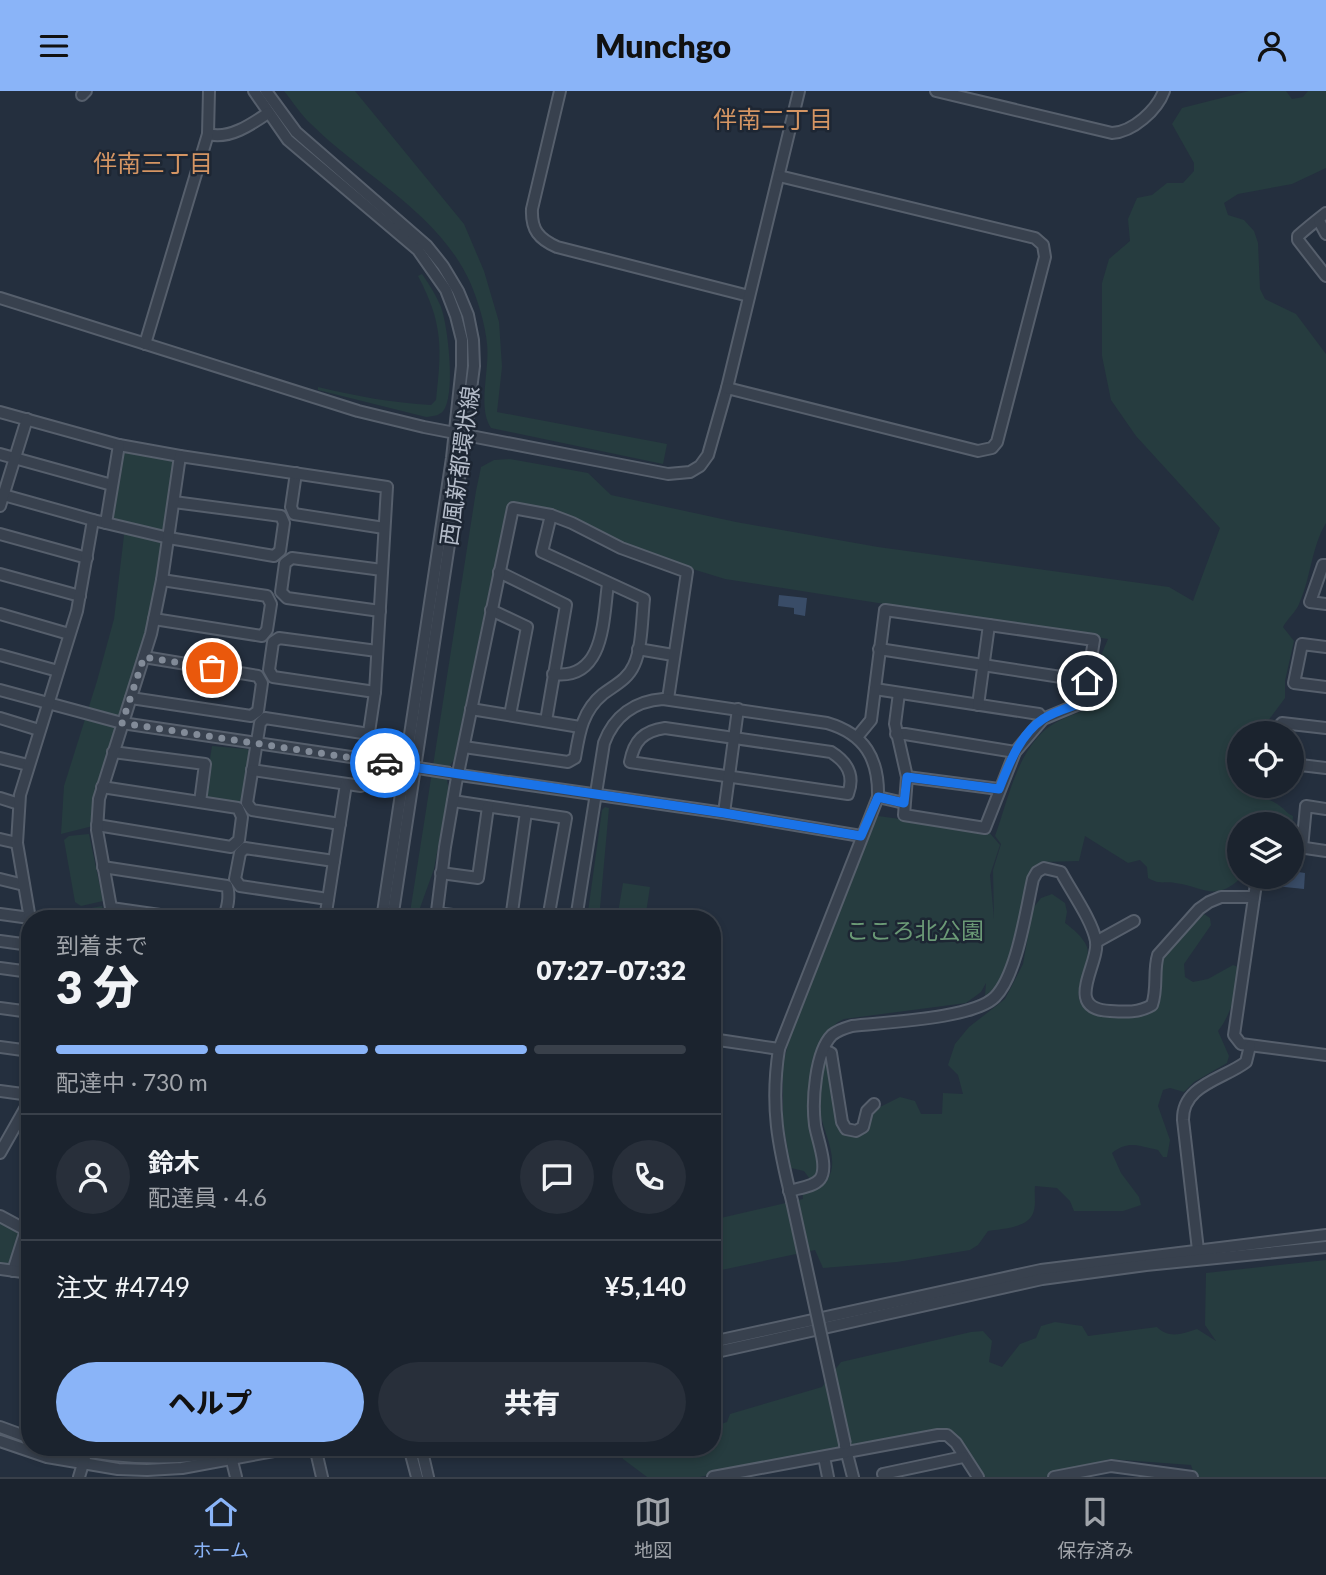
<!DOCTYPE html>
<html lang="ja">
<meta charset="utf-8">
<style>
:root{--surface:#1b232e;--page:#282f3a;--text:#f1f3f6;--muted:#a0a4aa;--line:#39404a;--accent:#8ab4f8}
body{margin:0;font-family:Lato,"Noto Sans JP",sans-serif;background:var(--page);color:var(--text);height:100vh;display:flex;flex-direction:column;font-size:26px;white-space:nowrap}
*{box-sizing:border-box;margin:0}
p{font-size:23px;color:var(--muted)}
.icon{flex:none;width:38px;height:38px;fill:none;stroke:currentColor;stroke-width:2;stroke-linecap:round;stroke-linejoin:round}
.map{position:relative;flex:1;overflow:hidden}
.side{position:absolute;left:21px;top:819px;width:700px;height:546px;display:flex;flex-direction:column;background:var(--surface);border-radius:28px;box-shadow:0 4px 10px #0003,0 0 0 2px var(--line)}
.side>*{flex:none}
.tools{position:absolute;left:1227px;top:630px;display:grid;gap:14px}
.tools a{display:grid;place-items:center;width:77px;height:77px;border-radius:50%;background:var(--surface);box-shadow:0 4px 10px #0003,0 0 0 2px var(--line);font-size:35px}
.pin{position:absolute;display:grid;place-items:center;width:60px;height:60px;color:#fff;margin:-30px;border:4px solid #fff;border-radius:50%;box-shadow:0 2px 7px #0007}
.courier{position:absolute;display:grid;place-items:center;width:70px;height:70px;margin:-35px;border:5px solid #1a73e8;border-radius:50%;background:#fff;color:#222;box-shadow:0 2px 9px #0007}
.headline em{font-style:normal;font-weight:800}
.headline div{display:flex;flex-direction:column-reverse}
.headline{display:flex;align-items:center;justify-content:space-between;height:119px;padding:0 35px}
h1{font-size:46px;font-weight:800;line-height:52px}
.bar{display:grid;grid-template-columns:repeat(4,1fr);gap:10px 7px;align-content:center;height:84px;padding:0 35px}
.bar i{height:9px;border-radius:5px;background:var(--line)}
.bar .current{background:var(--accent)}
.bar p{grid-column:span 4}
.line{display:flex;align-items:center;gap:18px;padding:0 35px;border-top:2px solid var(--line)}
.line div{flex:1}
.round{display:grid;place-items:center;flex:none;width:74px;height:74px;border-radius:37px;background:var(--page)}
.primary-button{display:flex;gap:14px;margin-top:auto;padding:14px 35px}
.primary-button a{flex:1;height:80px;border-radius:42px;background:var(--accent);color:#111;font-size:28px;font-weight:800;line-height:80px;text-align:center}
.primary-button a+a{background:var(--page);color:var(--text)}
header{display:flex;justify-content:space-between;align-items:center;height:91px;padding:0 35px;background:var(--accent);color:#111;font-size:32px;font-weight:800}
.tabs{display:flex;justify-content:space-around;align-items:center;height:98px;border-top:2px solid var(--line);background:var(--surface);font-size:19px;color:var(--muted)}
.tabs a{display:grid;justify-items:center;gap:4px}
.tabs .current{color:var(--accent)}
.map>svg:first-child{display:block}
.green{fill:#263c3f}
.water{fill:#394c67}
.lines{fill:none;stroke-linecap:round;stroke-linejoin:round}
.minor-casing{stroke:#565f6c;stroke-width:14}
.minor{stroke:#38414e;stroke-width:10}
.minor-bridge-casing{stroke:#565f6c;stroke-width:14;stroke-linecap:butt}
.minor-bridge{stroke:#38414e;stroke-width:10}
.done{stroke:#828b98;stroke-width:7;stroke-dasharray:0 12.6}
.route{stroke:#1a73e8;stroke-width:9}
.labels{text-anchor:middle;stroke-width:5;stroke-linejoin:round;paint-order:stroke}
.street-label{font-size:23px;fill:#b4bcc9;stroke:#1d2633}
.park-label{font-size:23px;fill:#6b9a76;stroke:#1d2633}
.neighbourhood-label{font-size:24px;fill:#d59563;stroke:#1d2633}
</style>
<header><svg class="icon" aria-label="menu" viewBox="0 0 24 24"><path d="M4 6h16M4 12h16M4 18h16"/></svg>Munchgo<svg class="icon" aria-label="person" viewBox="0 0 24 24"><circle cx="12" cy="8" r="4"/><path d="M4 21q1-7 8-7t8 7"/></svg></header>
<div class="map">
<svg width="1326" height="1386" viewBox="0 0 1326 1386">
<rect width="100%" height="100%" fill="#242f3e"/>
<g class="green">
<path d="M284,0h71l109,133 20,47 15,51 3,45 -5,45 170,32 -4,20 -172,-36c-14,-21 -1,-58 -4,-84 -2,-21 -9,-43 -17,-62 -32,-70 -107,-106 -159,-158 -10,-9 -18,-22 -27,-33z"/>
<path d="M1249,0h37l6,8 11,-2 5,-6h18v77l-34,16 -54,10 -14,9 4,12 16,5 10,11 4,12 2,46 5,10 31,15 30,40v169c-15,25 -15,55 -27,81 -3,8 -12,15 -16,23l11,14 -9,40v17l-26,35 -20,-2 -5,36 5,9v10h7c11,13 23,11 34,20 6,4 6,7 13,10l-1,16v-8h-53v53h3c-28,26 -36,10 -67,6 -13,-2 -15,2 -27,-5l-1,-11 -7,-7 -12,3 -43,-27 -6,25 -36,1 -13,11 -25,99 -6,13 -14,11 1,-13 -5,9 -15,11 -122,16 -6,3 -10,9 -9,24 -6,25 7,89 -8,13 -8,-11 -13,-3 -8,-45v-55l2,-12 7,-26 26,-68 60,-146 110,15 12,14 -10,30 4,44 -1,-49 8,-26 -6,-8c13,-36 21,-81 51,-107 13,-10 29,-15 44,-21l7,-43 11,-26 -383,-60 -52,-16 -52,-20 -39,-21 -23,-10 -49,-9 -16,64 -40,193c-7,7 -9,19 -5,28l-15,81 -18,50h-7l67,-428 5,-24 13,-7 16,-1 78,14 23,22 125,27 142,25 291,40 24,14 27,-73 -84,-92 -25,-36 -9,-44v-73l7,-24 21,-18 -2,-22 9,-21 15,-3 15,-12h16l11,-12v-8l-22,-39 10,-16z"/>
<path d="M422,183c7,10 14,21 19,33 7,20 14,82 4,101 -4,8 -11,8 -19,9l-108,-27v-3c37,9 75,16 113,18l5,-5c6,-52 7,-77 -18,-124z"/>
<path d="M123,359l51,8 3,4 -10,66 -4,3 -49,-9 -4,-4z"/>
<path d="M125,436l44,11 -5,28 -67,259 -36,9 3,-48 33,-105 17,-62z"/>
<path d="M212,655l35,3 5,4 -9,47 -4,5 -32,-5 -3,-4z"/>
<path d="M605,716l4,1 -10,111h-12l15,-109z"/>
<path d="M89,743l14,67 -22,5 -6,-4 -11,-62 5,-4z"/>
<path d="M623,792l27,4 -5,32h-28z"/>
<path d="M1052,803l13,9 2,9 -2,11c8,6 18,14 22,24 7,23 -35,62 22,69 14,2 32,0 43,-8l7,-46 10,-15 35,-33 6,4 1,7 -27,39 1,13 8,5 15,-3 25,-14 5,2c-2,23 -5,45 -20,64l11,25 -2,7 -33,19 -10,10 -14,-4 -7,2 -5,16 12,34 -3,17h-4l-5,-7c-20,-4 -29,-10 -46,3l9,20 18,24 2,8 -18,6h-49l-4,-10 -13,-13 -22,-2c-1,8 1,17 -1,24 -3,18 -32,19 -46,21l-10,14 -8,5 -73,12 -74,6 -8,-18 -103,22v-52l91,-21 -1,-9c8,-2 20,-2 25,-10 15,-21 -7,-52 -8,-75 -1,-13 1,-31 6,-43l4,-1 9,62 4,10c20,8 27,-4 30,-22l28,-14 15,4 6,13h21l1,-21 20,1 -5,-19 -10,-10 7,-21 14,-17 36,-28 18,-35 10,-56 8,-10z"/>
<path d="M102,815l3,13h-27l-1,-5 4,-4z"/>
<path d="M0,1125l30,16v41l-30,-4z"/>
<path d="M1326,1169v217h-131l-4,-12 -82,-6 -62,18h-68l-32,-45 -19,-1 -228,46h-53l-24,-18 -4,-10 93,-2v-20l15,-5 3,-8 92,-27 19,-25 130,-30 12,-1 9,10 -3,21 13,5 18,-23 16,-6 5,-12 14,-4 27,4 6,10 69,-9c12,12 25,7 40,2l19,12 -11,-16 1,-52z"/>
</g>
<g class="water">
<path d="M779,504l28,3 -2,18 -11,-2v-6l-16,-2z"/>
<path d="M1292,780l13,2 -1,16 -29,-3 2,-9h15z"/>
</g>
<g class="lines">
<g class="minor-casing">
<g id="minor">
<path d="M254,0l34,49 130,110 28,40 10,26 6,24v26l-10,92 -70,461"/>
<path d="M266,0l30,41 131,114 16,20 15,25 10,24 5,25 1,26 -12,93 -70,460"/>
<path d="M560,0l-28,118c-1,21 7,30 25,38l192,49"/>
<path d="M936,0l176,42c21,-1 45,-23 52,-42"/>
<path d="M82,4l4,-4"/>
<path d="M208,43c21,6 44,-10 60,-21"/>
<path d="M1326,122c-9,7 -18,14 -28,23v4l28,36"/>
<path d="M1319,130l7,13"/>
<path d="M0,207l358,113 66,16 244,47 22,-2 10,-6 8,-11 19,-67 72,-297"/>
<path d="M145,253l63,-210 1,-43"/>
<path d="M727,297l251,63 14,-3 5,-6 48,-185 -2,-12 -8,-7 -256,-62"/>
<path d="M0,321l119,33 61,11"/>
<path d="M0,363l112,31"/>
<path d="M296,382l-5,34 3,7 90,14"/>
<path d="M0,403l93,26 76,18 105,18 6,-5 4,-28 -3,-7 -107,-14"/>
<path d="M0,415l27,-87"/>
<path d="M106,432l13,-78"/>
<path d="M0,443l87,24"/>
<path d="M1326,474h-3l-13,37 16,2"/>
<path d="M499,481l67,33 -20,116"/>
<path d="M0,483l80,22"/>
<path d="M491,519l36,17 -17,88"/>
<path d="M380,520l-93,-13 -6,-6 4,-29 7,-5 90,12"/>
<path d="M0,523l69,20"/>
<path d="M154,528l108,17 5,-6 4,-26 -4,-8 -105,-16"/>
<path d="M1326,556l-24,-3 -8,39 32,4"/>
<path d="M638,558l35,6"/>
<path d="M879,558l208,32"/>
<path d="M0,564l58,16"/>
<path d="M553,583c52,7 50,-55 55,-90"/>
<path d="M875,598l164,25 4,5"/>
<path d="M0,599l122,33 249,37"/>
<path d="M375,601l-102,-15 -4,-7 4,-28 6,-4 98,13"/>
<path d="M131,607l120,18 7,-5 4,-28 -4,-7 -114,-19"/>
<path d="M978,614l11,-80"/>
<path d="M471,618l109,18"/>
<path d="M0,627l39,12"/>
<path d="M665,637l166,24c16,10 24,23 17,42l-218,-32c4,-21 13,-31 35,-34z"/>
<path d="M1273,642l9,-10 44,5"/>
<path d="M896,643h9l110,18"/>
<path d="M857,646l14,-17 14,-110 209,30 -10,62 -41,17 -28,33 -30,76 -81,-13 3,-38 -12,-53 4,-31"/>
<path d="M464,656l104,15 7,-4c4,-24 7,-47 28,-64 12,-9 25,-15 31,-29 8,-17 8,-47 10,-66l-102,-47 9,-37"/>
<path d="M113,661l92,12 -5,38"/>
<path d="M0,667l28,7"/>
<path d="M1292,673l34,4"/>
<path d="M453,683l271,39 137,23"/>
<path d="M907,686l92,12"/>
<path d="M878,706l26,6"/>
<path d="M0,707l19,6"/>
<path d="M453,710l113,17 -18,101"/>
<path d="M724,722l14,-104"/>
<path d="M340,733l-88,-14 -5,-7 13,-80 5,-5 104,16"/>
<path d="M97,734l134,22 8,-7 3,-23 -4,-9 -136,-21"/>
<path d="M0,748l17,4"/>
<path d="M1292,755l34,5"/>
<path d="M1302,757l4,-42 20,3"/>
<path d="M103,776l124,19c3,9 1,24 -5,33"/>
<path d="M441,782l37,5 10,-71"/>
<path d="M1257,786l-23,158 7,9 85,11"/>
<path d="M0,788l24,6"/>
<path d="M328,808l-88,-13 -5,-7 5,-26 5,-5 89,13"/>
<path d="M111,817l77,11"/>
<path d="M436,822l50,6"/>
<path d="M0,823l30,4"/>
<path d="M30,828l-13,-76 3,-48 57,-184 16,-91"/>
<path d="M113,828l-16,-89 2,-31 52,-165 11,-54 18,-124 207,31 -12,205 -14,94 -109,-16"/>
<path d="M325,828l21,-135"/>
<path d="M436,828l9,-72 11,-64 57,-275 38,7 21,8 49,25 66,24 -19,127"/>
<path d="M511,828l15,-107"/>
<path d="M576,828l28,-176c10,-27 31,-42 59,-44l164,24c38,11 52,36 51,74l-99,252c-9,57 -1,96 13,152"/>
<path d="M0,850l30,4"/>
<path d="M1096,851l38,-21"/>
<path d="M0,877l30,4"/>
<path d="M0,917l30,4"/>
<path d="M712,948l67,10"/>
<path d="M0,956l30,4"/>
<path d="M824,959l7,3 11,69 4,7 10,2 7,-4 4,-16 7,-7"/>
<path d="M0,1000l30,4"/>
<path d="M0,1062l30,-53"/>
<path d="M789,1100c9,-3 25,-4 31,-12 9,-12 -3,-40 -5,-54 -3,-23 0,-73 17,-90 6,-5 13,-7 20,-9 33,-4 121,-7 143,-29 22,-22 31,-87 38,-118l4,-7 7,-4 17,4c10,19 31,48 35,69 4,23 -34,68 14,70 15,1 29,2 42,-6 6,-17 1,-34 6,-50l41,-46 10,-7 12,-5h33"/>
<path d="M0,1125l26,14 -13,41"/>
<path d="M1198,1159l-15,-130c-1,-35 41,-41 63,-58l4,-16"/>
<path d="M0,1178l30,4"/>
<path d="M712,1251l329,-72 285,-35"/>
<path d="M712,1262l330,-74 104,-14 180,-18"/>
<path d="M0,1336l30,11"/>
<path d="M0,1350l47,16 71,12 29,1 35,-2 114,-21"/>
<path d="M845,1355l8,31"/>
<path d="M63,1356c61,13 124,15 185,0"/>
<path d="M315,1356l7,30"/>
<path d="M409,1356l8,30"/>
<path d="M421,1356l7,30"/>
<path d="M824,1366l4,20"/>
<path d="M232,1370l4,16"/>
<path d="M79,1386l6,-20"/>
<path d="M713,1386l225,-42h9l9,8 22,34"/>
<path d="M884,1386l-1,-3 80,-17"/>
<path d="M1054,1386l57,-11 81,11"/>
</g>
</g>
<use href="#minor" class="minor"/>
<g class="minor-bridge-casing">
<g id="minor-bridge">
<path d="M374,670l76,12"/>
<path d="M792,1110l53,243"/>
</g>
</g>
<use href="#minor-bridge" class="minor-bridge"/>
</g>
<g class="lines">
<path class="done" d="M212,577l-68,-11 -22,66 263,40"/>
<path class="route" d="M385,672l339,50 137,23 17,-39 26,6 3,-26 92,12c10,-25 21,-55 44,-70 12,-8 28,-12 41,-17l3,-21"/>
</g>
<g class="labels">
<g class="street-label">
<text transform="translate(460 375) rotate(-82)" y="8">西風新都環状線</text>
</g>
<g class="park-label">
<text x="915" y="848">こころ北公園</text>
</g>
<g class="neighbourhood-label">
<text x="773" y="37">伴南二丁目</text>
<text x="153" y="81">伴南三丁目</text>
</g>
</g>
</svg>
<div class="tools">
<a><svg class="icon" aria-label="locate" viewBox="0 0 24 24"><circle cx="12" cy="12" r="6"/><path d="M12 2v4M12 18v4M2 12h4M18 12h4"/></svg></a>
<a><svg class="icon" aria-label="layers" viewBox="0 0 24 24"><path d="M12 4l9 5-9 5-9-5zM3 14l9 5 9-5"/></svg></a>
</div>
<div class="pin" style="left:212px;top:577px;background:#ea580c"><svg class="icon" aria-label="bag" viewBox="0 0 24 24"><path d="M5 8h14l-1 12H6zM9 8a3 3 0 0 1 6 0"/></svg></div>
<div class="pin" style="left:1087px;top:590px;background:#1f2937"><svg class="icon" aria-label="home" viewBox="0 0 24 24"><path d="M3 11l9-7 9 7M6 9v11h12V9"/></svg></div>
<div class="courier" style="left:385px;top:672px"><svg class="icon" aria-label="car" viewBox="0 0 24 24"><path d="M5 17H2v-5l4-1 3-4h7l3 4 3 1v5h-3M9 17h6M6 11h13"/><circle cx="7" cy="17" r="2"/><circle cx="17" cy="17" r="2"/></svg></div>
<section class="side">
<div class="headline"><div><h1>3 分</h1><p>到着まで</p></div><em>07:27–07:32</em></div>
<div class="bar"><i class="current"></i><i class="current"></i><i class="current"></i><i></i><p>配達中 · 730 m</p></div>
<div class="line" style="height:126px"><a class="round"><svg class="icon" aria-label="person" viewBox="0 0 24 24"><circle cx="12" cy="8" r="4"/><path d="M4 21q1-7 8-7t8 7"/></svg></a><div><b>鈴木</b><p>配達員 · 4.6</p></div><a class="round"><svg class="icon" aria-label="chat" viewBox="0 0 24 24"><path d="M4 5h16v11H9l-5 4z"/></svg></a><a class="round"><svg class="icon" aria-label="phone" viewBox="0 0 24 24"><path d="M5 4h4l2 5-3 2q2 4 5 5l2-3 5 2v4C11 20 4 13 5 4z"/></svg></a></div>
<div class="line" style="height:91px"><div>注文 #4749</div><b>¥5,140</b></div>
<div class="primary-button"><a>ヘルプ</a><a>共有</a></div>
</section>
</div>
<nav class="tabs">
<a class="current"><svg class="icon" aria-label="home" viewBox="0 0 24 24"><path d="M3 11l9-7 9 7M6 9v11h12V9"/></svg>ホーム</a>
<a><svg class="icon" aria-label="map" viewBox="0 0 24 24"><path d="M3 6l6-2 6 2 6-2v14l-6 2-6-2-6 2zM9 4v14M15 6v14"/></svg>地図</a>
<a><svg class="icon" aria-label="saved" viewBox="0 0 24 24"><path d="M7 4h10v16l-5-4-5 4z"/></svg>保存済み</a>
</nav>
